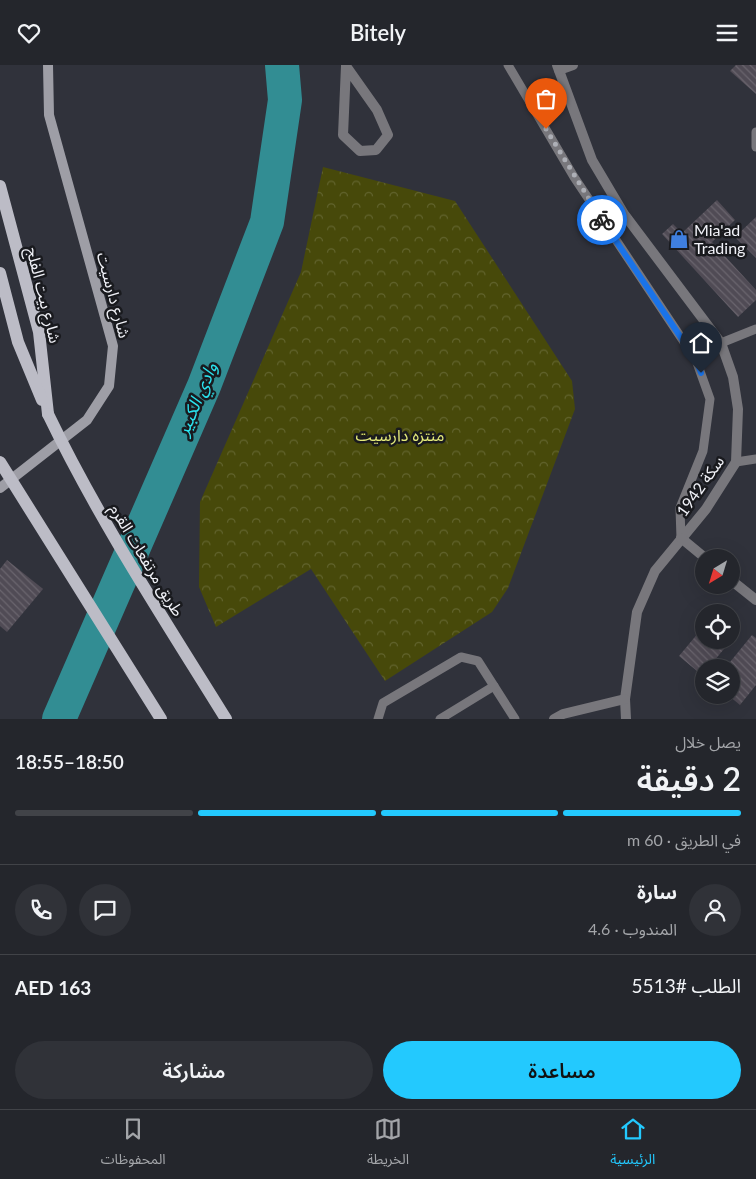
<!DOCTYPE html>
<html lang="ar">
<meta charset="utf-8">
<style>
:root{--surface:#24262c;--page:#303238;--text:#f1f3f6;--muted:#a3a5a9;--line:#414348;--accent:#23c9fe}
body{margin:0;font-family:Lato,"Noto Sans Arabic",sans-serif;background:var(--page);color:var(--text);direction:rtl;height:100vh;display:flex;flex-direction:column;font-size:19px;white-space:nowrap}
*{box-sizing:border-box;margin:0}
p{font-size:16px;color:var(--muted)}
.icon{flex:none;width:28px;height:28px;fill:none;stroke:currentColor;stroke-width:2;stroke-linecap:round;stroke-linejoin:round}
.map{position:relative;height:654px;overflow:hidden;direction:ltr}
.panel{display:flex;flex-direction:column;background:var(--surface);flex:1}
.panel>*{flex:none}
.needle{width:32px;rotate:218deg}
.controls{position:absolute;left:695px;top:484px;display:grid;gap:10px}
.controls a{display:grid;place-items:center;width:45px;height:45px;border-radius:50%;background:var(--surface);box-shadow:0 5px 20px #0002,0 0 0 1px var(--line);font-size:25px}
.pin{position:absolute;display:grid;place-items:center;width:42px;height:42px;color:#fff;margin:-51px -21px;border-radius:50% 50% 50% 0;rotate:-45deg;box-shadow:0 0 5px #0007}
.pin .icon{rotate:45deg}
.courier{position:absolute;display:grid;place-items:center;width:50px;height:50px;margin:-25px;border:4px solid #1a73e8;border-radius:50%;background:#fff;color:#222;box-shadow:0 1px 6px #0007}
.headline em{font-style:normal;font-weight:600}
.headline div{display:flex;flex-direction:column-reverse}
.headline{display:flex;align-items:center;justify-content:space-between;height:85px;padding:0 15px}
h1{font-size:32px;font-weight:600;line-height:38px}
.bar{display:grid;grid-template-columns:repeat(4,1fr);gap:8px 5px;align-content:center;height:60px;padding:0 15px}
.bar i{height:6px;border-radius:4px;background:var(--line)}
.bar .current{background:var(--accent)}
.bar p{grid-column:span 4}
.line{display:flex;align-items:center;gap:12px;padding:0 15px;border-top:1px solid var(--line)}
.line div{flex:1}
.round{display:grid;place-items:center;flex:none;width:52px;height:52px;border-radius:26px;background:var(--page)}
.button{display:flex;gap:10px;margin-top:auto;padding:10px 15px}
.button a{flex:1;height:58px;border-radius:30px;background:var(--accent);color:#111;font-size:20px;font-weight:600;line-height:58px;text-align:center}
.button a+a{background:var(--page);color:var(--text)}
header{display:flex;justify-content:space-between;align-items:center;height:65px;padding:0 15px;background:var(--surface);font-size:22px;font-weight:600}
.tab-bar{display:flex;justify-content:space-around;align-items:center;height:70px;border-top:1px solid var(--line);background:var(--surface);font-size:14px;color:var(--muted)}
.tab-bar a{display:grid;justify-items:center;gap:2px}
.tab-bar .current{color:var(--accent)}
.map>svg:first-child{display:block}
.park{fill:url(#park-crowns)}
.lines{fill:none;stroke-linecap:round;stroke-linejoin:round}
.river{stroke:#328d93;stroke-width:34}
.building{fill:url(#building-back-hatch)}
.lane{stroke:#78777c;stroke-width:9}
.street{stroke:#78777c;stroke-width:10}
.secondary{stroke:#9e9ea6;stroke-width:10}
.primary{stroke:#bcbcc6;stroke-width:12}
.primary-bridge{stroke:#bcbcc6;stroke-width:12}
.done{stroke:#adafb6;stroke-width:5;stroke-dasharray:0 9}
.route{stroke:#1a73e8;stroke-width:6}
.labels{text-anchor:middle;stroke-width:5;stroke-linejoin:round;paint-order:stroke}
.poi-label{font-size:16px;fill:#f1f2f8;stroke:#191a1e;text-anchor:start}
.street-label{font-size:16px;fill:#f1f2f8;stroke:#191a1e}
.park-label{font-size:16px;fill:#e4ea7a;stroke:#191a1e}
.water-label{font-size:18px;font-style:italic;fill:#2be3ee;stroke:#191a1e}
</style>
<header><svg class="icon" aria-label="menu" viewBox="0 0 24 24"><path d="M4 6h16M4 12h16M4 18h16"/></svg>Bitely<svg class="icon" aria-label="heart" viewBox="0 0 24 24"><path d="M12 20l-8-8c-3-5 5-10 8-4 3-6 11-1 8 4z"/></svg></header>
<div class="map">
<svg width="756" height="654" viewBox="0 0 756 654">
<defs>
<pattern id="park-crowns" width="20" height="18" patternUnits="userSpaceOnUse" patternTransform="scale(1.25)"><rect width="20" height="18" fill="#47490a"/><path d="M2 6a3 3 0 1 1 6 0M12 15a3 3 0 1 1 6 0" fill="none" stroke="#62642e"/></pattern>
<pattern id="building-back-hatch" width="6" height="6" patternUnits="userSpaceOnUse" patternTransform="scale(1.25)"><rect width="6" height="6" fill="#504b55"/><path d="M-1 5l2 2M0 0l6 6M5-1l2 2" fill="none" stroke="#6a656e"/></pattern>
</defs>
<rect width="100%" height="100%" fill="#30323b"/>
<path class="park" d="M323,102l132,34 117,180 3,28 -67,179 -16,24 -107,69 -74,-112 -95,58 -17,-40 1,-85 101,-230z"/>
<g class="lines">
<path class="river" d="M59,654l145,-333 63,-164 18,-122 -3,-35"/>
</g>
<g class="building">
<path d="M736,0h20v29l-26,-23z"/>
<path d="M717,135l18,20 -23,22 44,48v10l-18,17 -76,-83 11,-10 9,9z"/>
<path d="M756,152v41l-21,-21z"/>
<path d="M7,495l36,29 -36,43 -7,-6v-57z"/>
<path d="M704,561v14h27v-13l7,5 -29,35h-5l-1,9 -24,-20z"/>
<path d="M752,570l4,3v47l-16,20 -12,-10h3v-28h-5z"/>
</g>
<g class="lines">
<g class="lane">
<path d="M508,0l66,112 122,183 14,39 -7,52 -23,57 1,30"/>
<path d="M756,67v15"/>
<path d="M721,278l35,-14"/>
<path d="M736,397l20,-3"/>
<path d="M378,654l5,-16 78,-46 17,4 37,58"/>
<path d="M440,654l54,-33"/>
</g>
<g class="street">
<path d="M557,0l35,95 32,54 97,129 12,34 5,32 -2,53 -30,47 -51,62 -18,41 -12,87 1,20"/>
<path d="M346,1l31,44 11,25 -12,15 -16,1 -17,-16 3,-69v-1"/>
<path d="M559,5l14,-5"/>
<path d="M681,473l23,19"/>
<path d="M731,515l25,20"/>
<path d="M554,654l9,-5 62,-15"/>
</g>
<path class="secondary" d="M0,423l87,-68 22,-34 4,-40 -64,-231 -1,-50"/>
<g class="primary">
<path d="M0,121l39,146 9,82"/>
<path d="M0,208l18,69 24,58"/>
</g>
<g class="primary-bridge">
<path d="M48,349c51,106 116,205 178,305"/>
<path d="M0,397l161,257"/>
</g>
</g>
<g class="lines">
<path class="done" d="M546,64l56,91"/>
<path class="route" d="M602,155l94,140 5,13"/>
</g>
<defs>
<g id="shop-bare" transform="scale(1.5)"><path d="M-5-2.5h2.3a2.7 3.5 0 0 1 5.4 0H5L5.5 6h-11ZM-1.5-2.5h3a1.5 2.3 0 0 0-3 0Z" fill="#3f7fe0" stroke="#191a1e" stroke-width="2.5" paint-order="stroke"/></g>
</defs>
<g fill-rule="evenodd">
<use href="#shop-bare" x="679" y="174"/>
</g>
<g class="labels">
<g class="poi-label">
<text x="694" y="171">Mia'ad<tspan x="694" dy="18">Trading</tspan></text>
</g>
<g class="street-label">
<text transform="translate(44 230) rotate(76)" y="6">شارع بيت الفلج</text>
<text transform="translate(114 230) rotate(75)" y="6">شارع دارسيت</text>
<text transform="translate(700 421) rotate(-55)" y="6">سكة 1942</text>
<text transform="translate(147 495) rotate(59)" y="6">طريق مرتفعات القرم</text>
</g>
<g class="park-label">
<text x="400" y="376">منتزه دارسيت</text>
</g>
<g class="water-label">
<text transform="translate(197 334) rotate(-67)" y="6">وادي الكبير</text>
</g>
</g>
</svg>
<div class="controls">
<a><svg class="needle" viewBox="-14 -14 28 28"><path d="M0-13l5 13h-10z" fill="#e53935"/><path d="M0 13l5-13h-10z" fill="#a3a5a9"/></svg></a>
<a><svg class="icon" aria-label="locate" viewBox="0 0 24 24"><circle cx="12" cy="12" r="6"/><path d="M12 2v4M12 18v4M2 12h4M18 12h4"/></svg></a>
<a><svg class="icon" aria-label="layers" viewBox="0 0 24 24"><path d="M12 4l9 5-9 5-9-5zM3 14l9 5 9-5"/></svg></a>
</div>
<div class="pin" style="left:546px;top:64px;background:#ea580c"><svg class="icon" aria-label="bag" viewBox="0 0 24 24"><path d="M5 8h14l-1 12H6zM9 8a3 3 0 0 1 6 0"/></svg></div>
<div class="pin" style="left:701px;top:308px;background:#1f2937"><svg class="icon" aria-label="home" viewBox="0 0 24 24"><path d="M3 11l9-7 9 7M6 9v11h12V9"/></svg></div>
<div class="courier" style="left:602px;top:155px"><svg class="icon" aria-label="bike" viewBox="0 0 24 24"><circle cx="6" cy="16" r="4"/><circle cx="18" cy="16" r="4"/><path d="M6 16l4-8h5l3 8M10 8l3 8H6M13 5h3"/></svg></div>
</div>
<section class="panel">
<div class="headline"><div><h1>2 دقيقة</h1><p>يصل خلال</p></div><em>18:50–18:55</em></div>
<div class="bar"><i class="current"></i><i class="current"></i><i class="current"></i><i></i><p>في الطريق · 60 m</p></div>
<div class="line" style="height:90px"><a class="round"><svg class="icon" aria-label="person" viewBox="0 0 24 24"><circle cx="12" cy="8" r="4"/><path d="M4 21q1-7 8-7t8 7"/></svg></a><div><b>سارة</b><p>المندوب · 4.6</p></div><a class="round"><svg class="icon" aria-label="chat" viewBox="0 0 24 24"><path d="M4 5h16v11H9l-5 4z"/></svg></a><a class="round"><svg class="icon" aria-label="phone" viewBox="0 0 24 24"><path d="M5 4h4l2 5-3 2q2 4 5 5l2-3 5 2v4C11 20 4 13 5 4z"/></svg></a></div>
<div class="line" style="height:65px"><div>الطلب #5513</div><b>AED 163</b></div>
<div class="button"><a>مساعدة</a><a>مشاركة</a></div>
</section>
<nav class="tab-bar">
<a class="current"><svg class="icon" aria-label="home" viewBox="0 0 24 24"><path d="M3 11l9-7 9 7M6 9v11h12V9"/></svg>الرئيسية</a>
<a><svg class="icon" aria-label="map" viewBox="0 0 24 24"><path d="M3 6l6-2 6 2 6-2v14l-6 2-6-2-6 2zM9 4v14M15 6v14"/></svg>الخريطة</a>
<a><svg class="icon" aria-label="saved" viewBox="0 0 24 24"><path d="M7 4h10v16l-5-4-5 4z"/></svg>المحفوظات</a>
</nav>
